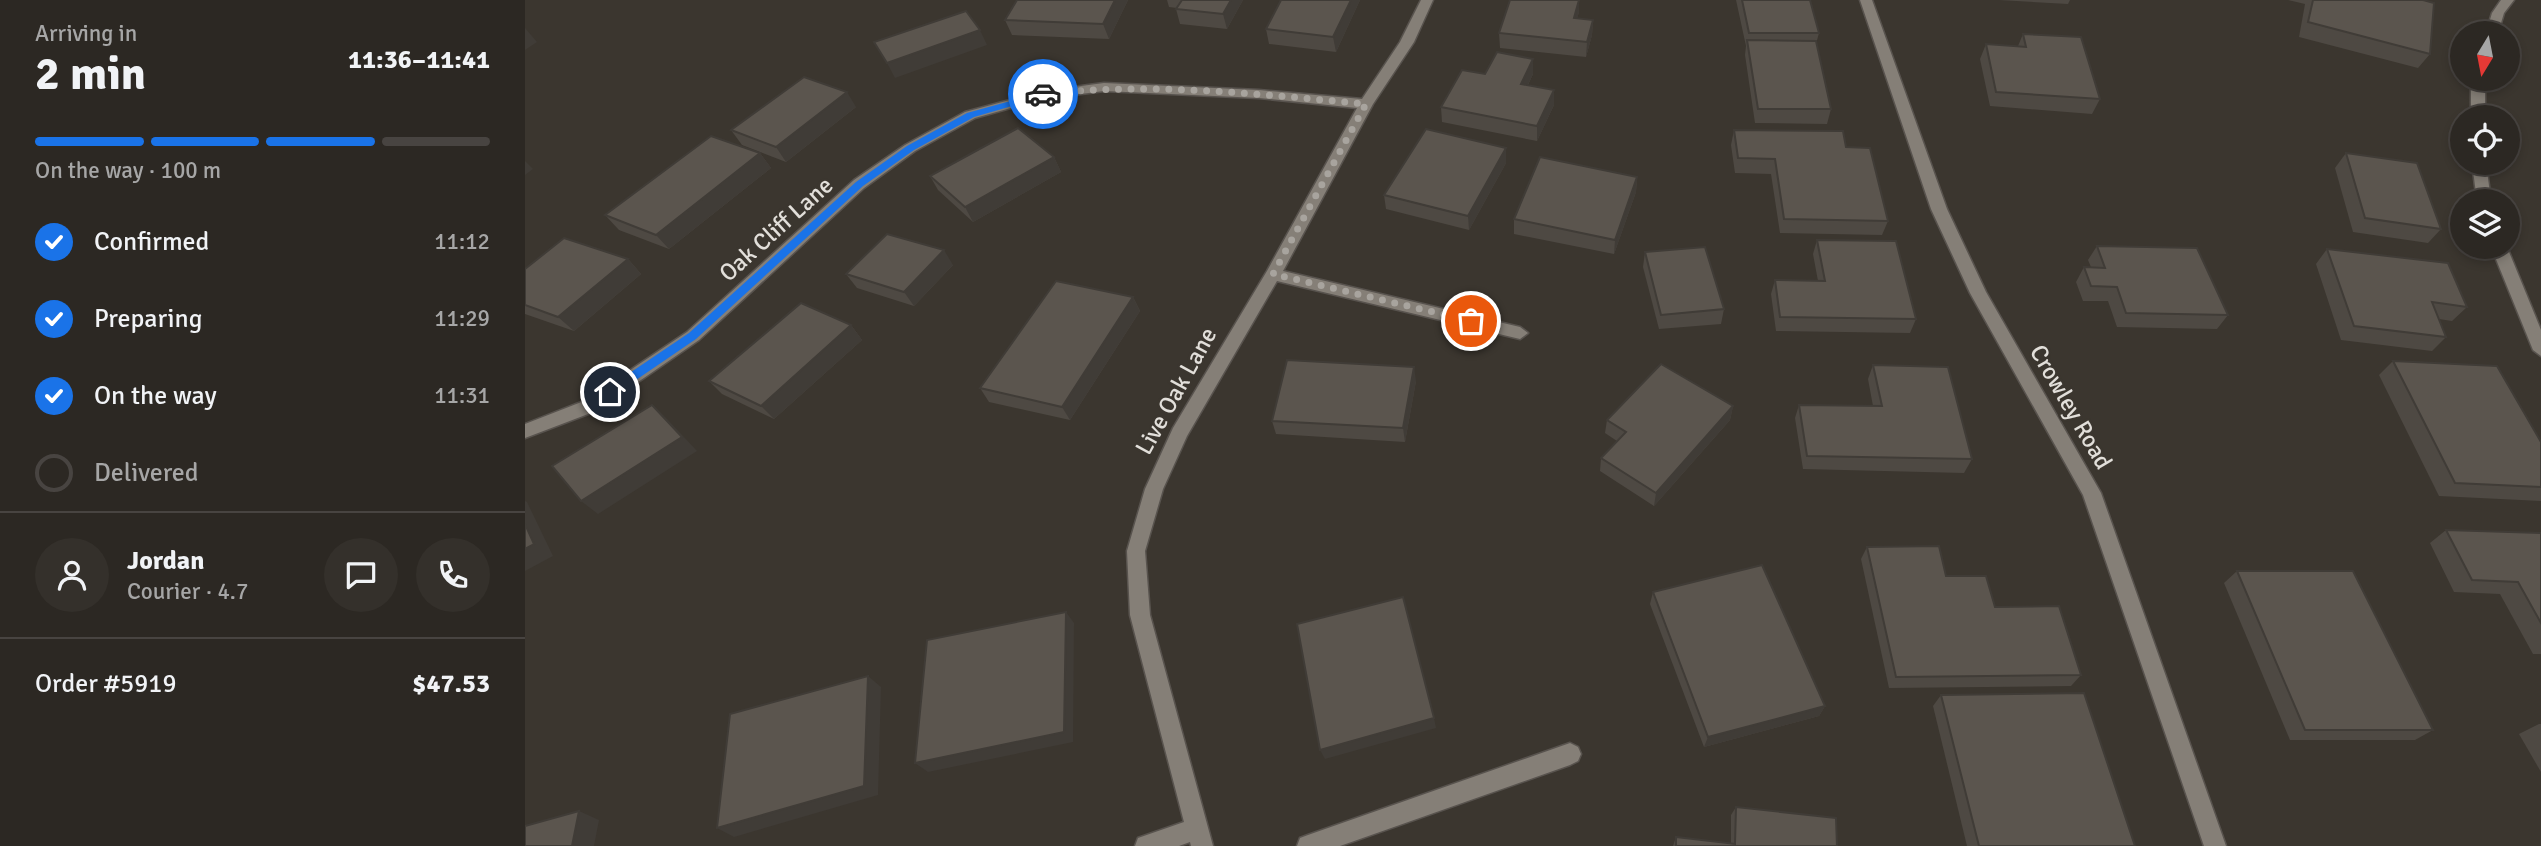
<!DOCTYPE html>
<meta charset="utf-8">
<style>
:root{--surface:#2c2823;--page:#34302b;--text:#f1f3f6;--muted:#a6a6a6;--line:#484441;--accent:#1a73e8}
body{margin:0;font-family:Signika,sans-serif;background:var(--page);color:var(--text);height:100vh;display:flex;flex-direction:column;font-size:26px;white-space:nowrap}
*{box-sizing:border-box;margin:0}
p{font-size:23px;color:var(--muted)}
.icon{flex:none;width:38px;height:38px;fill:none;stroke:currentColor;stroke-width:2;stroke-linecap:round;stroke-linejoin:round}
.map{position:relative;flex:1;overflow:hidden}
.drawer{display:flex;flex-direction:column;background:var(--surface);width:525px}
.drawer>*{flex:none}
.needle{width:46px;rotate:190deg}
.fabs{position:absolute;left:1925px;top:21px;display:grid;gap:14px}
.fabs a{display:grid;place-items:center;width:70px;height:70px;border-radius:50%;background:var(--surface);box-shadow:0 4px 10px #0003,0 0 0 2px var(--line);font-size:35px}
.pin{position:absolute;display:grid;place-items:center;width:60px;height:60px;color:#fff;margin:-30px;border:4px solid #fff;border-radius:50%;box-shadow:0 2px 7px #0007}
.courier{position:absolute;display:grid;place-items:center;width:70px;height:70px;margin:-35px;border:5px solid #1a73e8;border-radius:50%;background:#fff;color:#222;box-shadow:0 2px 9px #0007}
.overview em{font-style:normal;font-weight:700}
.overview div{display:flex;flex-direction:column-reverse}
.overview{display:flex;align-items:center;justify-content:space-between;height:119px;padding:0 35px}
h1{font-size:46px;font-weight:700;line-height:52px}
.bar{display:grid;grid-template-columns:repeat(4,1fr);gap:10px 7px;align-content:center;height:84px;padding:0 35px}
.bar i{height:9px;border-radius:5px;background:var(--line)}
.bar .on{background:var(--accent)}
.bar p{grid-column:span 4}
.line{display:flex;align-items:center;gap:18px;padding:0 35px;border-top:2px solid var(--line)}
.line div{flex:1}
.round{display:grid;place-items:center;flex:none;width:74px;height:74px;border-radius:37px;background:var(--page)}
ol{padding:0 35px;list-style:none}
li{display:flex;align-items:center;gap:21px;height:77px}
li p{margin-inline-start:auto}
li .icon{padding:7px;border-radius:50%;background:var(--accent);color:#fff;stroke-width:4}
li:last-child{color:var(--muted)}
li i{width:38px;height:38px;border:4px solid var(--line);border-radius:50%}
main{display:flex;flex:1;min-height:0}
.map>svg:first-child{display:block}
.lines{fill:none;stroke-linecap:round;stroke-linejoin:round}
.minor-casing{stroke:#58534e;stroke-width:3}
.minor{fill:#857f77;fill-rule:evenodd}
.wall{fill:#4e4943}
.shaded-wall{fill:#403c37}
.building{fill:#5b554e;stroke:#403c37;stroke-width:2}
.route{fill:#1a73e8}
.done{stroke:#a8a49e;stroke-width:7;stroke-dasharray:0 12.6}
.labels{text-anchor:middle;stroke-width:5;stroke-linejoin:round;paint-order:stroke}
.street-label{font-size:24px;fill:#e2dfda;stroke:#3b362f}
</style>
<main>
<section class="drawer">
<div class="overview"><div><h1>2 min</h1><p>Arriving in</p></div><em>11:36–11:41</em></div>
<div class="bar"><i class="on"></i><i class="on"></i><i class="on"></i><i></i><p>On the way · 100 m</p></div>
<ol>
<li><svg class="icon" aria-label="check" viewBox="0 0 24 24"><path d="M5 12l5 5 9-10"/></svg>Confirmed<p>11:12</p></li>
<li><svg class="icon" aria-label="check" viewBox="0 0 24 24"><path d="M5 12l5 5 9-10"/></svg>Preparing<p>11:29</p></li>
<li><svg class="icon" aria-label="check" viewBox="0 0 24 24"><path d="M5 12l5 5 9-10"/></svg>On the way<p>11:31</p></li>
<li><i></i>Delivered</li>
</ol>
<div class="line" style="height:126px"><a class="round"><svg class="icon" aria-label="person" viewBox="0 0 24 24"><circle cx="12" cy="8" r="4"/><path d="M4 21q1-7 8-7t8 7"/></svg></a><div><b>Jordan</b><p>Courier · 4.7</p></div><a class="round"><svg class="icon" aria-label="chat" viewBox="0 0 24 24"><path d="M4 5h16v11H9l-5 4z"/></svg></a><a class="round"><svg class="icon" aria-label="phone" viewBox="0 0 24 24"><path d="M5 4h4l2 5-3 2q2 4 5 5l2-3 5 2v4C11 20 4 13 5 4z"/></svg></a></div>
<div class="line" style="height:91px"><div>Order #5919</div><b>$47.53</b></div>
</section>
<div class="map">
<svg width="2016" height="846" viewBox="0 0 2016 846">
<rect width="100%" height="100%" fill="#3b362f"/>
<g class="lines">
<g class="minor-casing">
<g id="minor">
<path d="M896,0h12l-19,42 -41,62 -90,167 237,56 8,6 -8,6 -243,-58 -90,155 -24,53 -18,62 5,64 63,231h-22l-1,-4 -11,4h-44l3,-8 46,-16 -54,-207 -3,-64 18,-62 28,-61 94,-157 90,-163 -98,-10 -155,-7 -61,8 -68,19 -60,33 -51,37 -165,152 -103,71 -71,27v-14l59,-23 103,-69 167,-152 51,-35 60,-33 78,-21 61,-8 155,7 103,9 38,-57z"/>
<path d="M1335,0h12l75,209 39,83 115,201 125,353h-22l-121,-351 -113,-202 -39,-84z"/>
<path d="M1976,0h13l-10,13 -6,20h-12l6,-20z"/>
<rect x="1946" y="79" width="14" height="38"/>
<path d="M1947,163h14l5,38h-14z"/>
<path d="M1966,247h16l34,83v26l-8,-6z"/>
<path d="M1045,743l8,4 3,7 -3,7 -8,4 -230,81h-43l3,-8 8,-3z"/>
</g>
</g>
<use href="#minor" class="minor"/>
</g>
<g class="wall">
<path d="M492,0h111l-19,39 -97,-4 -7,-15z"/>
<path d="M642,0h76l-16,29 -47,-5 -4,-15 1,-1 -8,-1z"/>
<path d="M835,0l-24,52 -67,-8 -3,-15z"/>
<path d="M985,0h69v12l-2,6 16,2 -1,15 -6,22 -86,-9 -1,-15z"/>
<path d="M1211,0h74l9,33 -3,11 15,65 -4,15 -72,-1 -10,-68 1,-9z"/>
<path d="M1474,0h71l-2,4z"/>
<path d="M1763,0h135l7,54 -12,14 -119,-31 6,-33z"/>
<path d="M1498,34l77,65 -8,15 -102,-8 -10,-47 6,-15 32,2z"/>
<path d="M960,74h48l-5,11 26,20 -17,36 -95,-19 -1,-15z"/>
<path d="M331,107l-70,55 -44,-17 -11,-15z"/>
<path d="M1209,130l112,17 42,74 -6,14 -102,-2 -9,-59 -36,-1 -4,-28z"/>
<path d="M235,153l11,15 -102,81 -50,-19 -14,-15z"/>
<path d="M1821,153l95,76 -13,14 -75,-11 -18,-64z"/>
<path d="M529,157l7,15 -88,50 -35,-32 -8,-14z"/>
<path d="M981,163l-37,67 -83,-21 -2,-14z"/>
<path d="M1112,177l-1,15 -22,62 -100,-20v-15z"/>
<path d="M1292,240l99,79 -6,14 -134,-2 -5,-37 4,-14 43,1 -5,-27z"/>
<path d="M1572,246l131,69 -11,14 -100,-2 -9,-26h-25l-7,-19 8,-15h7l-3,-7z"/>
<path d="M1802,249l140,58 -15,14 -13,-2 7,18 -14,14 -91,-11 -25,-76z"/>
<path d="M1120,252l79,57 -3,15 -62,5 -16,-62z"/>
<path d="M103,259l13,15 -67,57 -49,-17v-45z"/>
<path d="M428,265l-39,41 -57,-18 -11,-14z"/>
<path d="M608,297l7,14 -70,109 -81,-18 -9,-14z"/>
<path d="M326,325l11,15 -88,79 -52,-25 -13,-13z"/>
<path d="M1868,361l148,81v59l-102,-5 -60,-121z"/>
<path d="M1348,365l99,94 -8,14 -161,-4 -8,-51 4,-13 74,1 -5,-27z"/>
<path d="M891,381l-11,61 -129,-8 -4,-13z"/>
<path d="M1208,406l-3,14 -76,86 -54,-35 1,-13 16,-17 -12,-8 2,-13z"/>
<path d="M1921,530l95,3v121h-8l-33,-60 -46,-2 -24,-49z"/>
<path d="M1342,547l79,29 49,31 86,68 -10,11 -182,2 -28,-129z"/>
<path d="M1712,571l196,159 -18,10h-125l-66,-157z"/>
<path d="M1128,592l172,114 -6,10 -115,31 -54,-143z"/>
<path d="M1416,695l194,151h-168l-34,-140z"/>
<path d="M2014,724h2v48l-22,-38z"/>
<path d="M1211,807l101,39h-164l3,-9 55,6v-28z"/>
</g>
<g class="shaded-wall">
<path d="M590,0h13l-19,39 -6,-15z"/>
<path d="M706,0h12l-16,29 -4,-15z"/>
<path d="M826,0h9l-24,52 -3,-15z"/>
<path d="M1054,0v12l-6,21 1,-15z"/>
<path d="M1068,20l-1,15 -6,22 1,-15z"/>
<path d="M0,28l12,14 -12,8z"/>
<path d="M455,30l7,15 -92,33 -8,-15z"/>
<path d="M1008,59v15l-12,25v-15z"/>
<path d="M1029,90v15l-17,36v-15z"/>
<path d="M322,92l9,15 -70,55 -10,-15z"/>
<path d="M981,148v15l-37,67 -1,-14z"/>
<path d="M235,153l11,15 -102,81 -13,-14z"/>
<path d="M529,157l7,15 -88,50 -8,-15z"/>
<path d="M0,161l8,8 -8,6z"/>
<path d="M1112,177l-1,15 -22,62 1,-14z"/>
<path d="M419,250l9,15 -39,41 -10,-14z"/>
<path d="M103,259l13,15 -67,57 -16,-14z"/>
<path d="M608,297l7,14 -70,109 -8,-13z"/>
<path d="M326,325l11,15 -88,79 -13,-13z"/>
<path d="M889,367l2,14 -11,61 -2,-14z"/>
<path d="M127,405l14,13 31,33 -99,63 -17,-13z"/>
<path d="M1208,406l-3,14 -76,86 2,-13z"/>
<path d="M0,501l2,1 26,54 -28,15z"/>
<path d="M541,612l8,11 -1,119 -145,30 -13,-9z"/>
<path d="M343,676l13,11 -3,108 -144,42 -17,-9z"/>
<path d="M1300,706l-6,10 -115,31 4,-10z"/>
<path d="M909,718l2,10 -111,31 -5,-9z"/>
<path d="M54,811l20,9 -5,26h-22z"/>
</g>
<g class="building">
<path d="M492,0h98l-12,24 -98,-4z"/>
<path d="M657,0h49l-8,14 -47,-5z"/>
<path d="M756,0h70l-18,37 -67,-8z"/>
<path d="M985,0h69l-5,18 19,2 -6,22 -88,-9z"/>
<path d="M1217,0h68l9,33h-70z"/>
<path d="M1788,0h110l11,3 -4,51 -122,-32z"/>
<path d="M441,11l14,19 -93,33 -13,-21z"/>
<path d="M1498,34l58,3 19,62 -104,-7 -10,-48 40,3z"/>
<path d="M1222,40l69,1 15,68h-73z"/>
<path d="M972,52l36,7 -12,25 33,6 -17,36 -96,-19 21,-37 23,4z"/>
<path d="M279,77l43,15 -71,55 -45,-17z"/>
<path d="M493,128l36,29 -89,50 -35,-31z"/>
<path d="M901,129l80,19 -38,68 -84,-21z"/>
<path d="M1209,130l109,1 3,16 24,1 18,73 -104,-2 -9,-60 -37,-1z"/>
<path d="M186,136l49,17 -104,82 -51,-20z"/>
<path d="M1821,153l71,10 24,66 -76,-11z"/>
<path d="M1015,157l97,20 -22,63 -101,-21z"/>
<path d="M362,234l57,16 -40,42 -58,-18z"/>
<path d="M39,238l64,21 -70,58 -33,-12v-36z"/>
<path d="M1292,240l79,1 20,78 -136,-2 -5,-37 50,1z"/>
<path d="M1572,246l100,2 31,67 -102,-2 -9,-26 -26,-1 -7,-19 21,1z"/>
<path d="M1180,247l19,62 -63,6 -16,-63z"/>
<path d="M1802,249l121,14 19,44 -35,-5 14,35 -92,-11z"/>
<path d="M531,281l77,16 -71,110 -82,-19z"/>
<path d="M276,303l50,22 -90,81 -52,-25z"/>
<path d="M762,360l127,7 -11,61 -131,-7z"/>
<path d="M1868,361l104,5 44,76v45l-86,-4z"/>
<path d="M1136,364l72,42 -77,87 -55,-35 25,-26 -19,-12z"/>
<path d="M1348,365l75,2 24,92 -165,-3 -8,-51 83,1z"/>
<path d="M127,405l30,32 -101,64 -29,-35z"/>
<path d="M0,524l9,20 -9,5z"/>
<path d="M1921,530l95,3v90l-23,-41 -46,-2z"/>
<path d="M1414,546l7,30h40l9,31 64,-1 22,69 -185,2 -29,-130z"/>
<path d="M1237,565l63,141 -117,31 -55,-145z"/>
<path d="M1712,571h116l80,159h-128z"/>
<path d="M878,597l31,121 -114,32 -23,-126z"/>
<path d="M541,612l-2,120 -149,31 12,-123z"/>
<path d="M343,676l-4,110 -147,42 13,-114z"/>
<path d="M1559,693l51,153h-156l-38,-151z"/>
<path d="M1211,807l100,11 1,28h-161v-9l59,7z"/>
<path d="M54,811l-7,35h-47v-20z"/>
</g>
<path class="route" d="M518,92l4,4 -73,21 -60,33 -51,36 -167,153 -82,56h-8v-6l83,-56 167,-151 51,-36 60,-33z"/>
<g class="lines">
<path class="done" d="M518,94c108,-12 215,0 323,10l-93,170 198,47"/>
</g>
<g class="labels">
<g class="street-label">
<text transform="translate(251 229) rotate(-42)" y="8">Oak Cliff Lane</text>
<text transform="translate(651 391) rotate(-61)" y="8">Live Oak Lane</text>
<text transform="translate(1546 407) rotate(60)" y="8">Crowley Road</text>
</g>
</g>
</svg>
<div class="fabs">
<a><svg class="needle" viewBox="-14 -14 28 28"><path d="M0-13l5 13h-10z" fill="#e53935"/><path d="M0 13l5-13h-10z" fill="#a6a6a6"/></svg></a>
<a><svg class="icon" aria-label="locate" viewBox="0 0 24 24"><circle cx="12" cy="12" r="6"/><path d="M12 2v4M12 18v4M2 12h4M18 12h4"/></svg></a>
<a><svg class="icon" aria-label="layers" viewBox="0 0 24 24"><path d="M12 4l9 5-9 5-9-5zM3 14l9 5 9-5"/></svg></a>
</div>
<div class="pin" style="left:946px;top:321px;background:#ea580c"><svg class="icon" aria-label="bag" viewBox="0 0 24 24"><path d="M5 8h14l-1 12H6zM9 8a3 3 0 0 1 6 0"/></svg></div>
<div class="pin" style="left:85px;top:392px;background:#1f2937"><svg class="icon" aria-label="home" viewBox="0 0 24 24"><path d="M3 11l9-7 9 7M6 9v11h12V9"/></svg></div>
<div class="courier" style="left:518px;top:94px"><svg class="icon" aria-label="car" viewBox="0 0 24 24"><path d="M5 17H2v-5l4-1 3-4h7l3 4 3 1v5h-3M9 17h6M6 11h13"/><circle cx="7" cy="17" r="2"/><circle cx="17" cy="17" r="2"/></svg></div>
</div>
</main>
